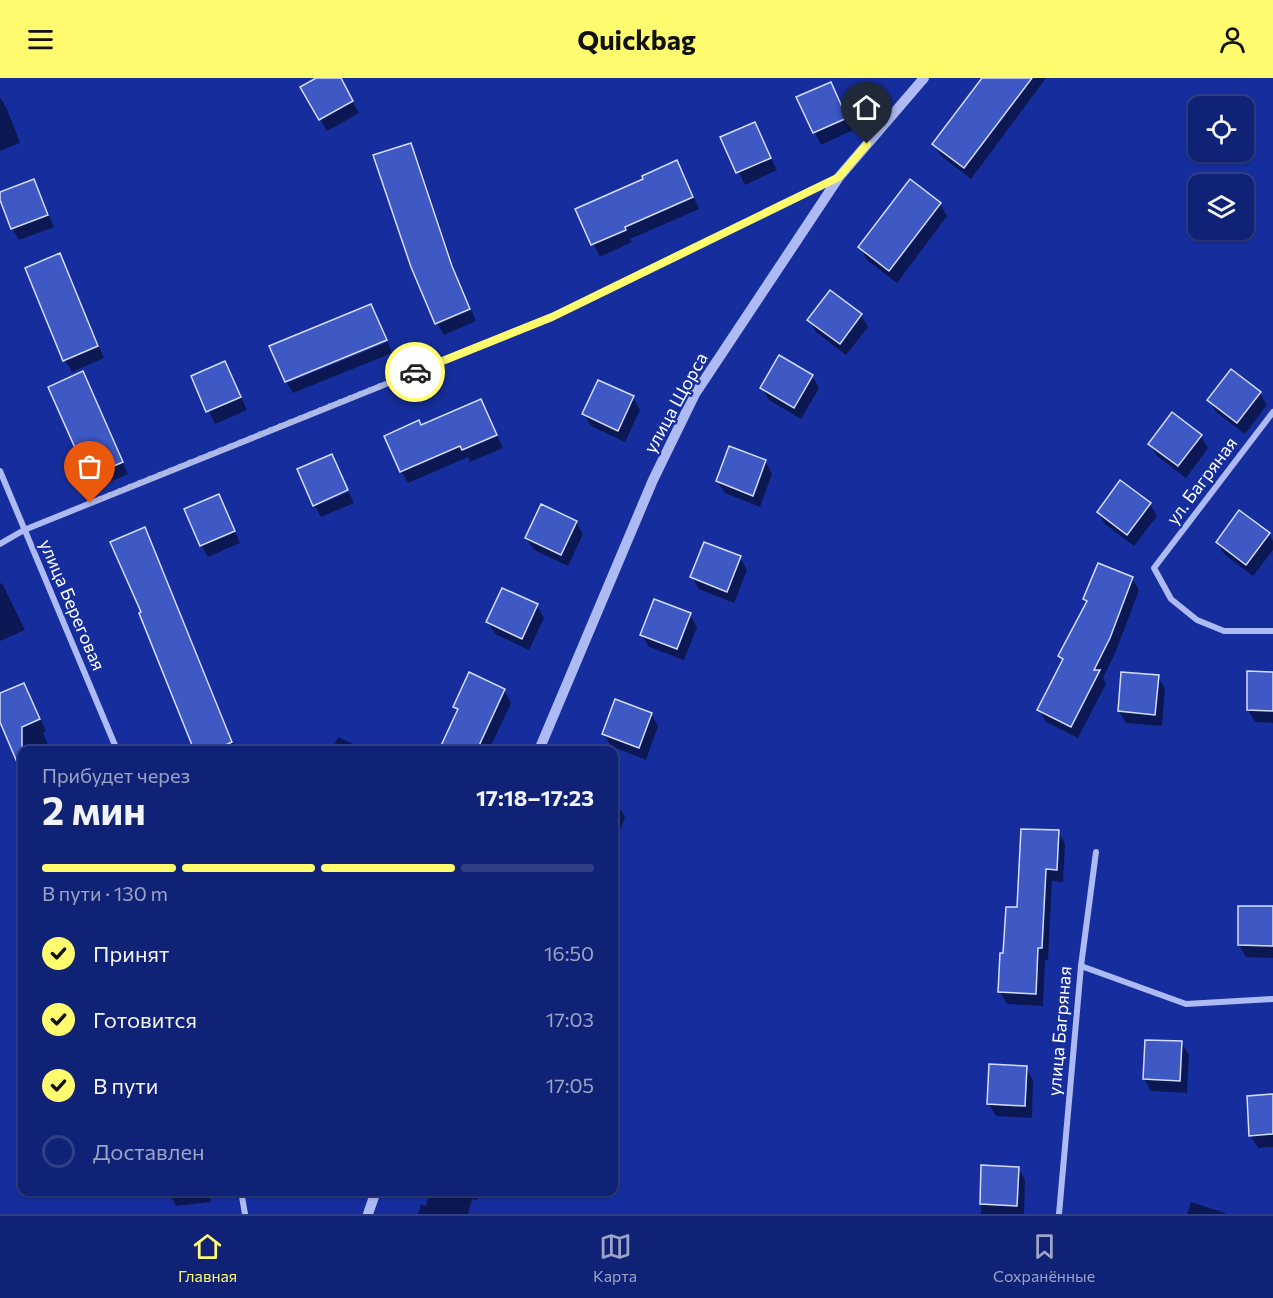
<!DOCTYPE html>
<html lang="ru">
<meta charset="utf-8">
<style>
:root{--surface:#102276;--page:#192a7b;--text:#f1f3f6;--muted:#9ca4c5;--line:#303f88;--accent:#fffb6f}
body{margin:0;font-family:Commissioner,sans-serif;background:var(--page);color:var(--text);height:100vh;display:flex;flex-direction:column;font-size:22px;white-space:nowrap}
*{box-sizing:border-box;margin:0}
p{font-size:20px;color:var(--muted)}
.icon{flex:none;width:33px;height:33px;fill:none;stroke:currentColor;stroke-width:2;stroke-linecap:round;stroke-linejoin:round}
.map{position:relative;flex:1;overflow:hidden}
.side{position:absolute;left:18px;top:668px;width:600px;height:450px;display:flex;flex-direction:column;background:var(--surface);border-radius:12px;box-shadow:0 2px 4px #0004,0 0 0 2px var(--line)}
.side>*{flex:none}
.controls{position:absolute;left:1188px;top:18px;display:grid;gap:12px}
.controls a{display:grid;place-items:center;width:66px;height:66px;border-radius:12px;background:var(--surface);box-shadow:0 2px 4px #0004,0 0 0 2px var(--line);font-size:30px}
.pin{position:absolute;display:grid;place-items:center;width:51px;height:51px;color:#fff;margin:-62px -26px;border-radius:50% 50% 50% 0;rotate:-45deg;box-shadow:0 0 6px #0007}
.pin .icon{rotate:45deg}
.courier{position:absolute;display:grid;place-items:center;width:60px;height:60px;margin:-30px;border:4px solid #fffb6f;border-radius:50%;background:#fff;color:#222;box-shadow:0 2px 8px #0007}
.summary em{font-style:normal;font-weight:700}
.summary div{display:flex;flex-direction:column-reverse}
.summary{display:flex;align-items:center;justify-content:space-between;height:102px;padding:0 24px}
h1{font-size:39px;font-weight:700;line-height:45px}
.bar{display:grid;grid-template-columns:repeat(4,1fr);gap:9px 6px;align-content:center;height:72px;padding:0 24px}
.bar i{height:8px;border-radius:4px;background:var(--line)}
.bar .current{background:var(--accent)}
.bar p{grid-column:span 4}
ol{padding:0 24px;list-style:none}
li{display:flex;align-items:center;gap:18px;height:66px}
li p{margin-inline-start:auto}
li .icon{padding:6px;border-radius:50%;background:var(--accent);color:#111;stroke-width:4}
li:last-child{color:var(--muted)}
li i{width:33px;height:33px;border:3px solid var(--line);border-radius:50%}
header{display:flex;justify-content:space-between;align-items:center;height:78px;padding:0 24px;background:var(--accent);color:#111;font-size:27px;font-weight:700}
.tab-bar{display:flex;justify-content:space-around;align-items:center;height:84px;border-top:2px solid var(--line);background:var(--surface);font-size:16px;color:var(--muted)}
.tab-bar a{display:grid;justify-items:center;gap:3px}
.tab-bar .current{color:var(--accent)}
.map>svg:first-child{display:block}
.shadow{fill:#0007}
.building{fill:#3e58c4;stroke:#d5ddfd;stroke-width:1.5}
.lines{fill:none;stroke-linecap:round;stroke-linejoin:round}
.minor{stroke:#adbaf3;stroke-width:6}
.tertiary{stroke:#adbaf3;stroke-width:10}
.done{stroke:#adb6dd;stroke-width:6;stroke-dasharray:0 10.8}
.route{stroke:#fffb6f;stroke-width:8}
.labels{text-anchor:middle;stroke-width:4.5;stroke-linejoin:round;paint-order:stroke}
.street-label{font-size:18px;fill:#fff;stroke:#162e9d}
</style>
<header><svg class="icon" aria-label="menu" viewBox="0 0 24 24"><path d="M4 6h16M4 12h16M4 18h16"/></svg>Quickbag<svg class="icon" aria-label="person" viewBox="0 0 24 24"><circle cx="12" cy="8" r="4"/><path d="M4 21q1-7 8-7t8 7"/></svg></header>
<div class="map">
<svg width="1273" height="1136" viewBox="0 0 1273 1136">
<rect width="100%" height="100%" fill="#162e9d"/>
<g class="shadow">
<path d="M319,0h20l20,35 -32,18 -25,-44z"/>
<path d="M983,0h63l-75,101 -30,-23 -7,-12z"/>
<path d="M830,6l23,46 -32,15 -23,-47z"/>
<path d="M0,19l7,12 13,34 -20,8z"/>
<path d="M754,46l23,46 -32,15 -23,-47z"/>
<path d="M410,67l7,12 41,123 18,41 -32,14 -7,-12z"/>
<path d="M683,96l16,35 -69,30 2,3 -32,15 -23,-47z"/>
<path d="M33,103l7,12 14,34 -35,13 -7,-12 -12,-34z"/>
<path d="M940,126l7,12 -50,67 -30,-23 -7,-13z"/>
<path d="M59,177l7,12 38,91 -32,14 -7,-12z"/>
<path d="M861,237l7,12 -22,28 -30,-23 -7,-12z"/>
<path d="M388,264l4,11 -99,40 -6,-10z"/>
<path d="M225,285l22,47 -32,14 -22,-47z"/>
<path d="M83,295l45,101 -32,14 -7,-12z"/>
<path d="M812,298l7,12 -18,31 -32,-19 -7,-12z"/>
<path d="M1260,315l7,12 -22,29 -29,-22 -7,-12z"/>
<path d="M633,319l7,13 -15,32 -34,-16 -7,-12z"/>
<path d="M481,323l22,47 -33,14 -2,-5 -60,26 -7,-12 20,-44z"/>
<path d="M1201,358l7,12 -22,30 -29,-22 -7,-12z"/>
<path d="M765,383l7,13 -12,33 -35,-14 -8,-12z"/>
<path d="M349,414l5,11 -33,14 -6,-11z"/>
<path d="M1150,426l7,12 -23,30 -29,-22 -7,-12z"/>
<path d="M225,430l15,35 -32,14 -7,-12z"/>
<path d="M576,444l7,12 -15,32 -34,-16 -8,-12z"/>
<path d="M144,451l7,12 85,209h-40l-53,-137z"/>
<path d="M1269,456l4,7v9l-20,26 -29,-22 -7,-12z"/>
<path d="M740,479l7,13 -13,33 -35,-14 -7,-12z"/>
<path d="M1132,500l7,12 -23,61 -13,27 3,6 -28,54 -32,-16 -7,-12 24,-48 -3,-6 27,-53 -2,-4z"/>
<path d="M2,505l23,47 -25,11v-57z"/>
<path d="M537,528l7,12 -15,32 -34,-16 -7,-12z"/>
<path d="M690,537l7,12 -13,33 -35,-13 -7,-12z"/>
<path d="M1249,595h24v50l-18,-1 -7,-12z"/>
<path d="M1158,599l7,12 -3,37 -36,-3 -7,-12z"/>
<path d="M24,606l22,47 -3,2 7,17h-28v29l-5,-12 4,-2 -21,-47v-23z"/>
<path d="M504,612l7,13 -22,47h-48l17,-38 -3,-5z"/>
<path d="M651,636l7,12 -12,34 -35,-14 -7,-12z"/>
<path d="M338,659l29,13h-35z"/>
<path d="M614,725l4,2 7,12 -11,29z"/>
<path d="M1058,754l7,12 -2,38 -11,-1 -4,79h-3l-2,46 -36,-2 -7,-12 19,-83z"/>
<path d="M1240,829l33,1v50l-27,-1 -7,-12z"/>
<path d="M1182,965l7,12 -2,38 -36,-2 -7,-12z"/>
<path d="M1026,990l7,12 -1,38 -36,-2 -7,-12z"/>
<path d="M1273,1018v51l-15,1 -8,-13z"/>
<path d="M983,1088l35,2 7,12 -1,34h-43z"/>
<path d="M168,1113h42l1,11 -35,4z"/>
<path d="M430,1113h49l-2,9 -5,-1 -4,15h-50l3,-10 5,2z"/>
<path d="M1191,1124l34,11 1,1h-39z"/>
</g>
<g class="building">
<path d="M316,0h25l12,23 -34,19 -19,-33z"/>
<path d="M982,0h50l-68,90 -32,-24z"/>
<path d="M831,4l16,36 -34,15 -17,-36z"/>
<path d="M755,44l16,36 -35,15 -16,-36z"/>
<path d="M411,65l41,123 18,43 -35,15 -24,-57 -38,-112z"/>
<path d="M677,82l16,37 -68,30 1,3 -35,15 -16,-36 68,-30 -1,-3z"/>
<path d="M34,101l14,36 -37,14 -11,-29v-8z"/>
<path d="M910,101l31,24 -52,68 -31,-24z"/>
<path d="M60,175l38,93 -35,15 -38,-93z"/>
<path d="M830,212l32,24 -22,30 -33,-24z"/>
<path d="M371,226l16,36 -102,42 -16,-36z"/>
<path d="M779,277l34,20 -19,33 -34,-20z"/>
<path d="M225,283l16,36 -35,15 -15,-36z"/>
<path d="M1231,291l30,23 -24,31 -30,-23z"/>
<path d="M83,293l40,91 -35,15 -40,-90z"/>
<path d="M598,302l36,16 -16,35 -36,-17z"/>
<path d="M481,321l16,36 -35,15 -2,-4 -60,26 -16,-36 35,-16 2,5z"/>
<path d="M1172,334l30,23 -24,31 -30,-22z"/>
<path d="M729,368l37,14 -13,36 -37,-15z"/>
<path d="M332,376l16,36 -35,16 -16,-37z"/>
<path d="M1120,402l31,23 -24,32 -30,-23z"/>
<path d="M219,416l16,37 -35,15 -16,-37z"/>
<path d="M541,426l36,17 -16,34 -36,-17z"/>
<path d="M1239,432l31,23 -24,32 -30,-23z"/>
<path d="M145,449l87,215 -17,8h-21l-55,-137 2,-1 -31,-70z"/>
<path d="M704,464l37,14 -14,36 -37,-15z"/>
<path d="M1098,485l35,14 -23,61 -16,32h6l-29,57 -34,-17 26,-51 -5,-3 29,-55 -4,-2z"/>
<path d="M502,510l36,16 -16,35 -36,-17z"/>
<path d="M654,521l37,14 -14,36 -37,-14z"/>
<path d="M1247,593l26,1v39l-26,-1z"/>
<path d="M469,594l36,17 -28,61h-38l19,-41 -5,-2z"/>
<path d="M1121,594l38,3 -4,40 -37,-4z"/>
<path d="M24,605l16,36 -18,8v47l-22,-52v-29z"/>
<path d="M615,621l37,14 -13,35 -37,-14z"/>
<path d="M1021,751l38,1 -2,40 -11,-1 -4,79h-4l-2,46 -38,-2 2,-39h3l3,-46h11z"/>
<path d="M1238,828h35v40l-35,-1z"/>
<path d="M1145,962l37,1 -2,40 -37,-2z"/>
<path d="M989,986l38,2 -2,40 -38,-2z"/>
<path d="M1273,1016v40l-24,2 -2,-40z"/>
<path d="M981,1087l38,2 -2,39 -37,-2z"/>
</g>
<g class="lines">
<g class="minor">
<path d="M1273,334l-119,156 17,31 26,21 27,11h49"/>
<path d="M0,393l117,279"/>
<path d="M0,466l24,-14 528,-213 283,-138"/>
<path d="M1081,888l105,38 87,-5"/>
<path d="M241,1113l4,23"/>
<path d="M1059,1136l22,-248 15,-114"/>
</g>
<g class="tertiary">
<path d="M539,672l114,-270 42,-86 144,-217 85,-99"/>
<path d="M368,1136l8,-23"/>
</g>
</g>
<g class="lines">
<path class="done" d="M90,425l325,-131"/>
<path class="route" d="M415,294l137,-55 287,-140 28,-33"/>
</g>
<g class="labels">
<g class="street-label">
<text transform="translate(676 325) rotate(-61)" y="6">улица Щорса</text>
<text transform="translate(1202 403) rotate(-53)" y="6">ул. Багряная</text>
<text transform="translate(72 527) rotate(67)" y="6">улица Береговая</text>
<text transform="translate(1060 953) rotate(-85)" y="6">улица Багряная</text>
</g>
</g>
</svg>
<div class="controls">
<a><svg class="icon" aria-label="locate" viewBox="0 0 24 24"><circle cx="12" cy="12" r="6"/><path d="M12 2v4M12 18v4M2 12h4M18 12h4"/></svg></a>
<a><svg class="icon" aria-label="layers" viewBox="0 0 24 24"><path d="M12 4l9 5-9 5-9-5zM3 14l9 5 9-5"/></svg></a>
</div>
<div class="pin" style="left:90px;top:425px;background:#ea580c"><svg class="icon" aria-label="bag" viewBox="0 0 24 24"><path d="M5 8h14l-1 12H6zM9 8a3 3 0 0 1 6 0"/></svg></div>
<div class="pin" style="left:867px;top:66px;background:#1f2937"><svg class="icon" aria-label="home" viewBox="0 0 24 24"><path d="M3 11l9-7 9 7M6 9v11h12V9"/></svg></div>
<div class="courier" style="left:415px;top:294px"><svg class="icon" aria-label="car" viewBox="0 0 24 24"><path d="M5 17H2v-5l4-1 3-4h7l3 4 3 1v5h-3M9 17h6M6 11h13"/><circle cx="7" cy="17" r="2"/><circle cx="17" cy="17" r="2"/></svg></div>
<section class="side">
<div class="summary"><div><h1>2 мин</h1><p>Прибудет через</p></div><em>17:18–17:23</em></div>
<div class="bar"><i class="current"></i><i class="current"></i><i class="current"></i><i></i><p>В пути · 130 m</p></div>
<ol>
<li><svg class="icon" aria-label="check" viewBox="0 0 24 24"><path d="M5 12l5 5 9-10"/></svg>Принят<p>16:50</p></li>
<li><svg class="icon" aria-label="check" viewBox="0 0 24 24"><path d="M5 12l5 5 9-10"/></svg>Готовится<p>17:03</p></li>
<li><svg class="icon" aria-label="check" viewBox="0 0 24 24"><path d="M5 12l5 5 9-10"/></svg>В пути<p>17:05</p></li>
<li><i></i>Доставлен</li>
</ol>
</section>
</div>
<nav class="tab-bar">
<a class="current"><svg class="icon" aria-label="home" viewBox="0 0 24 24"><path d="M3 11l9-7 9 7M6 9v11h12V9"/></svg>Главная</a>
<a><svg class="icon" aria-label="map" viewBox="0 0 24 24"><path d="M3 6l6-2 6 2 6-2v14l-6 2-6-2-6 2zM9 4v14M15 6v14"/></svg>Карта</a>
<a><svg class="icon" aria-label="saved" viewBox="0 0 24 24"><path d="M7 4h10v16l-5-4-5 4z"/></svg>Сохранённые</a>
</nav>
